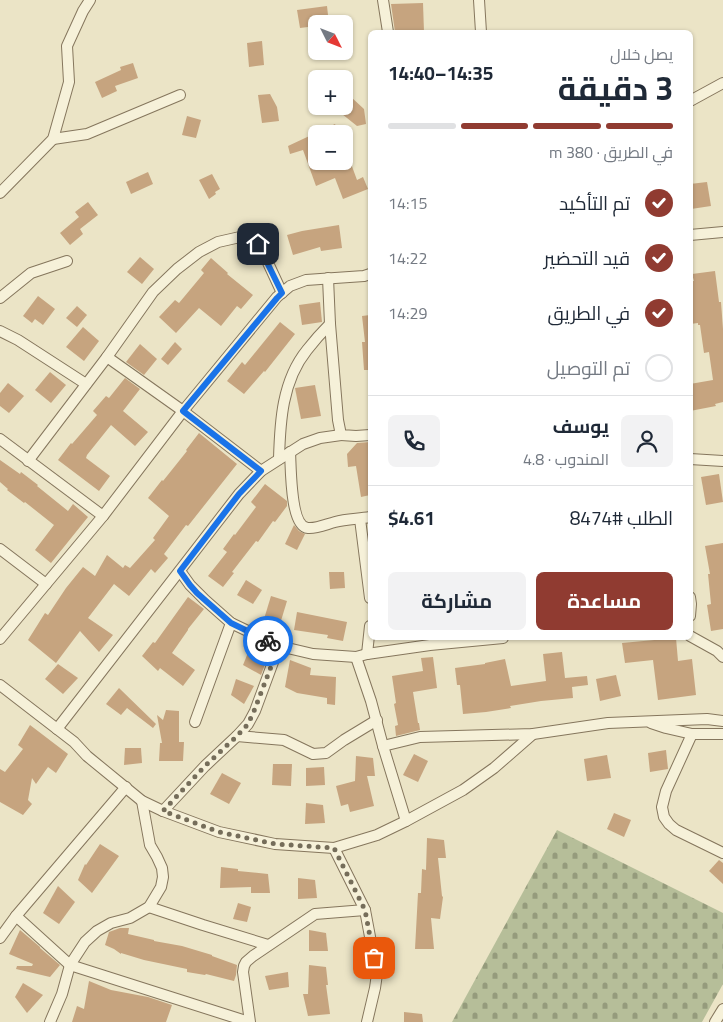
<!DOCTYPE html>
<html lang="ar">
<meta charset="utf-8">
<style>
:root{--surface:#fff;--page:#f2f2f3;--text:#1f2937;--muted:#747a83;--line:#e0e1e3;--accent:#903b31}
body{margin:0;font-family:Georgia,Cairo,serif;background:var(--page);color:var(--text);direction:rtl;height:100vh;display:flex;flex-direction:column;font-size:19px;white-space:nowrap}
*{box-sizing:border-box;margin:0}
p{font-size:16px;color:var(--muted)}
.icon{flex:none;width:28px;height:28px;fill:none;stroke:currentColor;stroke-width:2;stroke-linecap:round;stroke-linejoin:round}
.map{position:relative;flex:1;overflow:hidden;direction:ltr}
.drawer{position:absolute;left:368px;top:30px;width:325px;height:610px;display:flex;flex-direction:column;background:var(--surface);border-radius:8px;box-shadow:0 1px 4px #0004;direction:rtl}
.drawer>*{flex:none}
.needle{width:32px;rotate:132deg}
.tools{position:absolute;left:308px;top:15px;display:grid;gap:10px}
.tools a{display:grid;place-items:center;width:45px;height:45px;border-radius:8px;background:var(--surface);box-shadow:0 1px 4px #0004;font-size:25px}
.pin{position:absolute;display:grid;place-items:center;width:42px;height:42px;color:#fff;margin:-21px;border-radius:10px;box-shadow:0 2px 8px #0006}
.courier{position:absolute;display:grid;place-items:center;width:50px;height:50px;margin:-25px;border:4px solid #1a73e8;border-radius:50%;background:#fff;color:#222;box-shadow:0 1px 6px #0007}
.headline em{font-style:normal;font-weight:700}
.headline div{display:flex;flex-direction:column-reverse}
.headline{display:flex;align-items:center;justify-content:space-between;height:85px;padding:0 20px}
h1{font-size:32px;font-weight:700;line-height:38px}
.bar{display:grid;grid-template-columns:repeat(4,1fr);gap:8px 5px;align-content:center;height:60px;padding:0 20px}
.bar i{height:6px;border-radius:4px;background:var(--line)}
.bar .current{background:var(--accent)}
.bar p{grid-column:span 4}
.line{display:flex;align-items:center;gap:12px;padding:0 20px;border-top:1px solid var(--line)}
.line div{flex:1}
.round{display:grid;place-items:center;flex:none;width:52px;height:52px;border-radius:8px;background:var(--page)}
ol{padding:0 20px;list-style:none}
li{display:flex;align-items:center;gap:15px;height:55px}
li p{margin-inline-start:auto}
li .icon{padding:5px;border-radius:50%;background:var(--accent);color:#fff;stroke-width:4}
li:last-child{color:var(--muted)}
li i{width:28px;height:28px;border:2px solid var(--line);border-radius:50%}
.action{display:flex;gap:10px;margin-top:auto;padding:10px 20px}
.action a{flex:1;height:58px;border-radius:8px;background:var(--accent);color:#fff;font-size:20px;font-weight:700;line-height:58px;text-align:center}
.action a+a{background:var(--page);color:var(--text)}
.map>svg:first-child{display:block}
.cemetery{fill:url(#cemetery-stones)}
.building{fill:#c6a47f}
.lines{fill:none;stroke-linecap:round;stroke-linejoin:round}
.minor-casing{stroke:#85765d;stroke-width:12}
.minor{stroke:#f6f1d9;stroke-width:10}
.done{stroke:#756d5a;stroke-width:5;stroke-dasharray:0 9}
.route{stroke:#1a73e8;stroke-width:6}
</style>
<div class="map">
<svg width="723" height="1022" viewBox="0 0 723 1022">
<defs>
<pattern id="cemetery-stones" width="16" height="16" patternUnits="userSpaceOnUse" patternTransform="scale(1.25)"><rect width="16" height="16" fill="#b6be99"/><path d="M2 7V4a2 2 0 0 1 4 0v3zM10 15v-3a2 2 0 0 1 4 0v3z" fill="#959b7c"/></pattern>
</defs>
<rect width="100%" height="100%" fill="#ebe4c6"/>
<path class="cemetery" d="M557,830l166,83v71l-21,38h-250z"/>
<g class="building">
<path d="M423,3l1,29h-29l-4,-28z"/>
<path d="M327,6l2,18h-13v2l-16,2 -3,-18z"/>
<path d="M262,41l2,24 -15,2 -2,-24z"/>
<path d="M133,63l5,15 -23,8 2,5 -15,7 -7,-16 26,-12 -1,-3z"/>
<path d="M270,94l7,13 2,14 -17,2 -4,-28z"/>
<path d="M351,97l13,12 2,15 -9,2 -25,-20h12v-8z"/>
<path d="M187,116l14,4 -5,18 -14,-3z"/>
<path d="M335,124l4,10h-23v27h34l7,19 6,-3 5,12 -25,10 -8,-21 -19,8 -13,-36 -13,4 -2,-8z"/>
<path d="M148,172l5,12 -22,10 -5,-12z"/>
<path d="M212,174l8,15 -5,3 1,2 -7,5 -10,-19z"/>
<path d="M707,182l4,24 -20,3 -1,-25z"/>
<path d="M88,202l10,13 -18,14 3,5 -13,11 -10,-12 19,-16 -4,-5z"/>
<path d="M339,225l3,23 -21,3 -1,-4 -27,8 -6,-20 15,-4z"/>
<path d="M140,257l14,12 -12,15 -15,-12z"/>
<path d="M211,258l17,15 -1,1 26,21 -12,14 -4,-3 -16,20 -22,-18 -23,25 -17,-16 16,-17 4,3 25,-30 -3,-3z"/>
<path d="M715,271l4,31h2l2,27v73l-8,2 1,2 -26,5v-27l23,-4 -4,-28 -5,1 -4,-28h-2v-2l-8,1v-43h4l-2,-7z"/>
<path d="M38,296l17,13 -12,16 -8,-6 -3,4 -9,-7z"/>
<path d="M320,302l2,20 -20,3 -3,-20z"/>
<path d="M77,306l10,9 -10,12 -11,-9z"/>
<path d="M370,315v55h-6l-2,-28h5h-2l-3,-26z"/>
<path d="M280,322l15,12 -30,38 -1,-1 -20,23 -17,-13 15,-19 3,3z"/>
<path d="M83,327l16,14 -15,20 -18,-14z"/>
<path d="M175,342l7,7 -14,16 -7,-6z"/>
<path d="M140,344l17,15 -13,16 -18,-13z"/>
<path d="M50,372l16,13 -15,18 -16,-13z"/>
<path d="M125,378l15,11 -17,22 25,21 -13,14 -24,-21 -24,30 -1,3 24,18 -11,15 -41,-31 13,-17 1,1 25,-29 -4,-4 13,-15 3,2z"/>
<path d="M8,383l16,13 -15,17 -9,-7v-13z"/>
<path d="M315,385l6,31 -20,3 -6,-31z"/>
<path d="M199,433l38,31 -49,62 -2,-1 -22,29 4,4 -13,15 -4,-4 -22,27 -15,-12 -26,34 25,17 -14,17 -19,-21 -24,32 -28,-23 17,-27 3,2 18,-27 17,-21 12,9 12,-21 16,13 2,-3 5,3 25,-28 -2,-2 16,-22 -21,-18 14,-18 1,1 24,-30 -1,-1z"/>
<path d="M370,442v53l-9,2 -5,-31 -8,1 -1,-13 10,-11z"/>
<path d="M0,460l20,14 1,-2 17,13 -1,1 31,25 5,-7 15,13 -37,46 -16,-13 19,-25 -29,-23 -1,1 -17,-13 1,-1 -8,-7z"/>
<path d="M719,474l4,28 -17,3 -5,-28z"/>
<path d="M265,484l22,17v5l-12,16 -2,-1 -15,21 -2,-1 -24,31 2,1 -11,14 -15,-11 19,-24 -4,-3 11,-15 1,1 21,-28 -5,-5z"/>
<path d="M294,525l5,6 6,3 -8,16 -12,-6z"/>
<path d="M723,543v86l-12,2 -4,-26 4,-1 -3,-30h2l-5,-28z"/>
<path d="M329,572h15l1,16 -15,1z"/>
<path d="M246,580l16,10 -9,14 -16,-9z"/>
<path d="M271,596l16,5 -7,23 -16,-5z"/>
<path d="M188,597l16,12 -16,20v1l-16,23 23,17 -12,16 -23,-18 -2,3 -16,-15 11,-14 2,1z"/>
<path d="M297,612l50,10 -4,19 -16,-3 1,-3 -34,-5z"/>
<path d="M676,638l2,23 14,-2 4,36 -38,5 -5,-40 -28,3 -3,-20z"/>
<path d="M252,643l18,8 -9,24 -18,-10z"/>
<path d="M562,652l3,26 22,-2 1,9 -16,2 1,11 -32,3 -31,5 1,2 -25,4 -23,2 -3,-29h-3l-2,-17 30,-4v-1l20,-4 6,27 35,-5 -3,-27z"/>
<path d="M433,657l4,31 -24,4 5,31h1l1,7 -24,6 -1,-10 3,-1 -4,-21 2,-1 -4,-27 31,-5 -2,-13z"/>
<path d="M290,660l21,8 -1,7 26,2 -1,28 -8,-1v-6l-30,-5 -12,-6z"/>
<path d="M58,664l20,14 -15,16 -18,-15z"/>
<path d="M616,675l5,21 -21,5 -4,-22z"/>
<path d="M236,679l18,7 -10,18 -13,-9z"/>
<path d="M119,688l37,36 -3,4 -26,-20 -6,7 -15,-11z"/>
<path d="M166,710l13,1v31h5l-1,19h-24l1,-18h2l-5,-28 6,5z"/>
<path d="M30,725l38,29 -12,19 -8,-6 -12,17 -4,-6 -4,22 4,4 -9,11 -23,-13v-33l5,3 18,-23 -5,-4z"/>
<path d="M125,748h16l1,15 -18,2z"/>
<path d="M666,750l2,19 -18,3 -2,-19z"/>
<path d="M414,754l14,7 -10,21 -15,-7z"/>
<path d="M607,755l4,23 -24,3 -3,-22z"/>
<path d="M356,756l17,2 2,18h-8l7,30 -24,6 -2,-8 -7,2 -5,-20 19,-5z"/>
<path d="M273,764h19l-1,22 -19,-1z"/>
<path d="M324,767l1,18 -19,1v-18z"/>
<path d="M222,773l19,10 -12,21 -19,-10z"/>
<path d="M306,803l17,2 2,18 -20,1z"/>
<path d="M614,813l17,7 -7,17 -17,-8z"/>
<path d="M427,838l17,2 2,18h-8l4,38 1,1 -3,22 -9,-1 3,31h-19l3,-56h3l1,-24 4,1z"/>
<path d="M100,844l19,12 -27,37 -14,-13 7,-16 1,1z"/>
<path d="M719,860l4,3v21l-14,-13z"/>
<path d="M221,867l17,2v2l30,3 2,19h-19v-6l-31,1z"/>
<path d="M298,878l17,2 2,18 -19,1z"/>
<path d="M58,886l17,16 -16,22 -16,-11z"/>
<path d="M238,903l13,4 -4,15 -14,-3z"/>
<path d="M120,928h9l-1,6 26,6v1l28,5 30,9v1l25,9 -1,10 -2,6 -28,-7 -1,1 -18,-3v-3l-43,-9 -23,-7v1l-7,-5 -9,-4 4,-13z"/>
<path d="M20,930l20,17v1l20,17 -10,12 -34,-8 1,-3h15l1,-2 -24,-10z"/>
<path d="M309,930l17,3 2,18h-19z"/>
<path d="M309,965l17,2 2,18h-2l4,29 -22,2 -5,-22h5z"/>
<path d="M288,972l1,15 -20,3 -4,-14z"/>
<path d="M89,981l22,9 37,7 24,8 -6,17h-94l5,-16 7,3z"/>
<path d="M23,983l20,12 -16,18 -12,-16z"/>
<path d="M404,1012l18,2 1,8h-19z"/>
</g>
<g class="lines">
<g class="minor-casing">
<g id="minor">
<path d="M383,0l5,32"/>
<path d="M479,0l2,32"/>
<path d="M690,101l33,-18"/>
<path d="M53,139l34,-5 93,-39"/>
<path d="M0,193l53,-54 16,-57 -2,-36 16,-35 7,-11"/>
<path d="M690,235l33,-3"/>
<path d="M328,278l2,46 8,96 3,15 15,1 14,-1"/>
<path d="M0,298l31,-25 36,-12"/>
<path d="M0,331l18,9 68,44"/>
<path d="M107,357l76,54 78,60"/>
<path d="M0,439l103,77"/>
<path d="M290,452c1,14 0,75 18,76 8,1 19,-4 27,-6 11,-3 23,-3 35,-5"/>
<path d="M279,459c1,-37 3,-78 28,-109 7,-9 15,-18 23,-26"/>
<path d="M690,459l33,2"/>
<path d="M28,461l79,-104 46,-65 24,-23 22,-17 19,-10 22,-5 11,3 7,4 5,8 19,41"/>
<path d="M360,519l10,79"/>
<path d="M0,549l46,35"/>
<path d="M180,571l10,14 15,15 26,23 48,23 34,8 43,3 11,-3 63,-9 73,-7"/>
<path d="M690,597l1,7 -1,12"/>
<path d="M690,636l27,15 6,6"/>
<path d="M0,639l103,-123 80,-105 94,-114 13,-11 16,-6 58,-4 6,-2"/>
<path d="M367,654l3,-28"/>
<path d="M356,657l15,44 12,45 23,75"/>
<path d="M0,685l74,57 13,14 55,45 21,10 56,21 56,12 59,4 43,-13 29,-14 57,-31 31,-22 39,-34"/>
<path d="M195,722l36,-99"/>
<path d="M651,723l15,5 26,6h31"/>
<path d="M57,729l182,-235 22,-23 42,-27 17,-6 21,-3"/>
<path d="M692,734l-26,57 -4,16 2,10 5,7 7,6 47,23"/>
<path d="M237,736l47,4 29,14 13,-1 18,-13 33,-20"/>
<path d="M383,746l37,-9 113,-3 75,-11 99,-4 16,2"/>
<path d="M163,811l42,-45 32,-30 11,-12 7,-13 24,-65"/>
<path d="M334,848l31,62 12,64 -2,14 -8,34"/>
<path d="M149,907l54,18 65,20"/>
<path d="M16,916l54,49 179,57"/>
<path d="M0,938l16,-22 110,-129"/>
<path d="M50,1022l12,-28 8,-29 15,-23 12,-11 14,-8 19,-5 19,-11 12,-20 2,-10 -1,-9 -5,-11 -7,-12 -8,-44"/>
<path d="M250,1022l-7,-50 1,-6 2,-4 7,-6 62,-42 50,-4"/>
<path d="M715,1022l8,-13"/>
</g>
</g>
<use href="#minor" class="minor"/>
</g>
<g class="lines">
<path class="done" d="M268,641l11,5 -25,65 -6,13 -11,12 -32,30 -42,45 56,21 56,12 59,4 31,62 9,48"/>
<path class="route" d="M258,244l24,49 -5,5 -94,113 78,60 -22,23 -59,77 10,14 7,8 34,30 37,18"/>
</g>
</svg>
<div class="tools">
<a><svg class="needle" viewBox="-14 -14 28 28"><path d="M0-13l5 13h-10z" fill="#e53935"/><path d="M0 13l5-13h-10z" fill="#747a83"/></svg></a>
<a>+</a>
<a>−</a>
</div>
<div class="pin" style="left:374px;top:958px;background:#ea580c"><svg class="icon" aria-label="bag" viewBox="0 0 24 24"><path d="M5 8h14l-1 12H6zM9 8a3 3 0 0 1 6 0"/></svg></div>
<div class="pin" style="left:258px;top:244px;background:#1f2937"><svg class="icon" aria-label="home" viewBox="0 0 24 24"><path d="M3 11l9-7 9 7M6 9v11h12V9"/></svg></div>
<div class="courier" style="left:268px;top:641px"><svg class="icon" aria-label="bike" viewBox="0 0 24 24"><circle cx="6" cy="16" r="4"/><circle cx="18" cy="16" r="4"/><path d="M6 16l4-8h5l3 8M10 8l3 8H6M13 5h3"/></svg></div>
<section class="drawer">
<div class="headline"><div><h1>3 دقيقة</h1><p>يصل خلال</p></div><em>14:35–14:40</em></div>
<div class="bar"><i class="current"></i><i class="current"></i><i class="current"></i><i></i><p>في الطريق · 380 m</p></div>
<ol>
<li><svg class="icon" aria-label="check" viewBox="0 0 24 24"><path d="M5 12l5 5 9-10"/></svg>تم التأكيد<p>14:15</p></li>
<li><svg class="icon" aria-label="check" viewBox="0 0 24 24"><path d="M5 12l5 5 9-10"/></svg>قيد التحضير<p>14:22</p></li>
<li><svg class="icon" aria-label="check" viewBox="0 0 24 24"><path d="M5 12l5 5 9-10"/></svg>في الطريق<p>14:29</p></li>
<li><i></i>تم التوصيل</li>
</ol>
<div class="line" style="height:90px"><a class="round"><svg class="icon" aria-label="person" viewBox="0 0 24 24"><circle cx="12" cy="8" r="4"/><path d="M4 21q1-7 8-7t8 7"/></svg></a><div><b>يوسف</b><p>المندوب · 4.8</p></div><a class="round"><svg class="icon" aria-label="phone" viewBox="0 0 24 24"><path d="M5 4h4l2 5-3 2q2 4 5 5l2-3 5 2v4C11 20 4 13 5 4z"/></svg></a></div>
<div class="line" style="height:65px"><div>الطلب #8474</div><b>$4.61</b></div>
<div class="action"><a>مساعدة</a><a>مشاركة</a></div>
</section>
</div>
